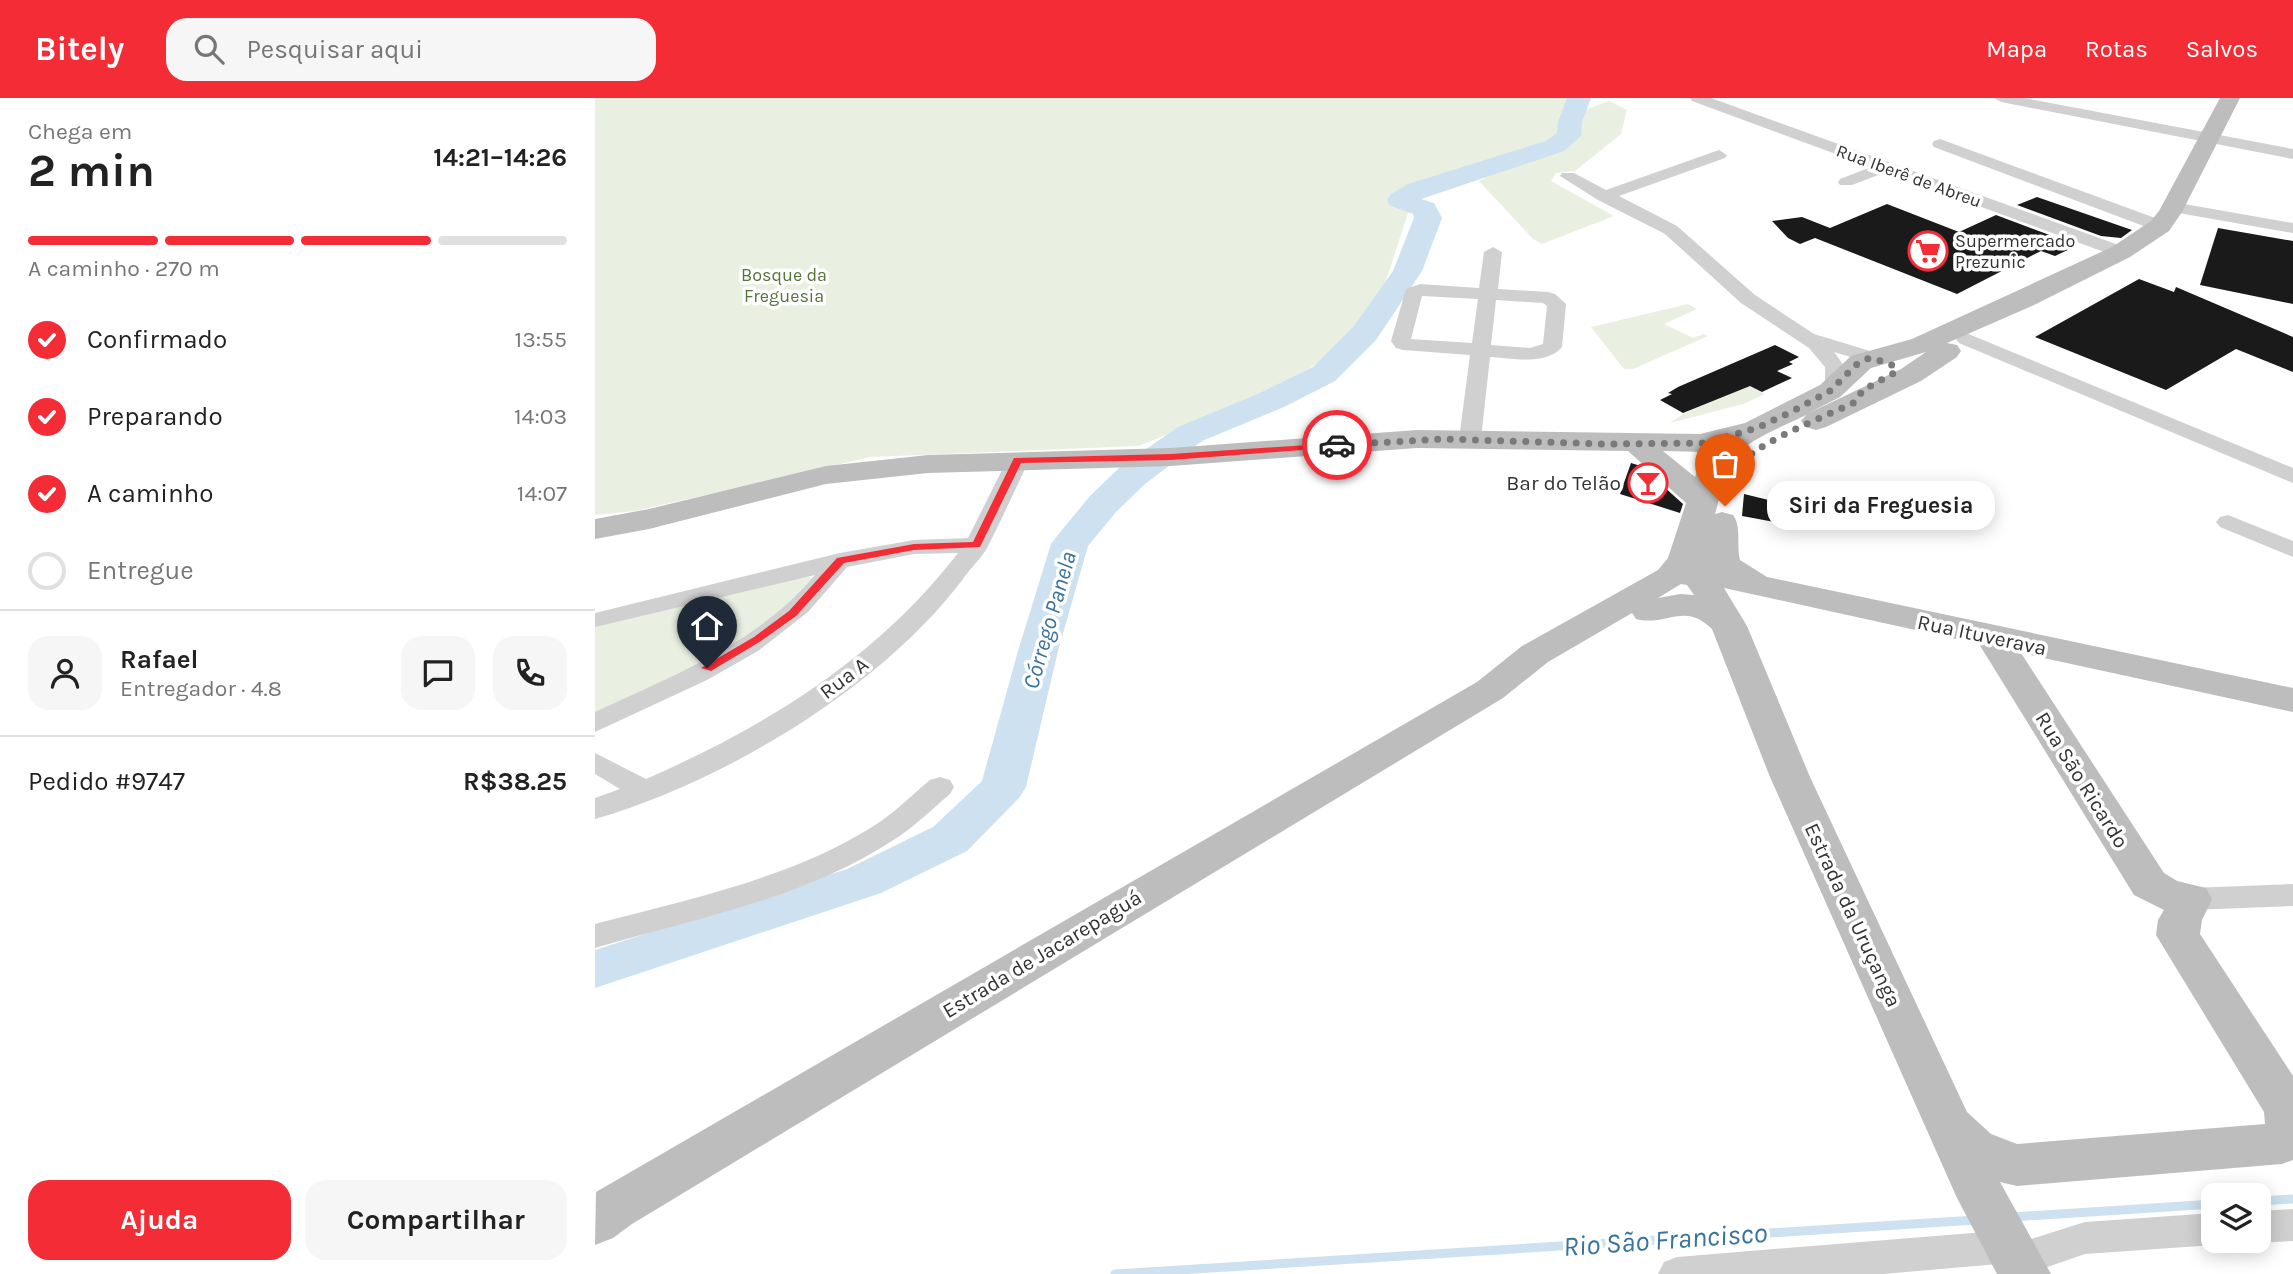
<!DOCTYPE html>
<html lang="pt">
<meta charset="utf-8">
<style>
:root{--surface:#fff;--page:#f6f6f6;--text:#222;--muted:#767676;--line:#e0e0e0;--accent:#f32c35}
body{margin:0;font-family:Karla,sans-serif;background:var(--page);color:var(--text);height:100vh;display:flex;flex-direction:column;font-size:26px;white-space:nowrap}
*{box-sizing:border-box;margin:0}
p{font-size:23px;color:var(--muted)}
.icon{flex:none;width:38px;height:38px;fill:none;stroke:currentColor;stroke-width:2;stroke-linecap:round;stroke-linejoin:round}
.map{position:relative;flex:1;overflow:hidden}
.details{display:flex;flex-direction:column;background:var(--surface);width:595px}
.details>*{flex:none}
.controls{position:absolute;left:1606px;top:1085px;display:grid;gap:14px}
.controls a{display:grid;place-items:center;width:70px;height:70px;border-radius:14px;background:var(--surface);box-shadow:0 4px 18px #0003;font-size:35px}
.pin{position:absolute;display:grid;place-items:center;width:60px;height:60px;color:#fff;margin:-72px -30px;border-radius:50% 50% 50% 0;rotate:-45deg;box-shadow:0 0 7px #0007}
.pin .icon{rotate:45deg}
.courier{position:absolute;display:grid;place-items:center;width:70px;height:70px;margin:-35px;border:5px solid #f32c35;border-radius:50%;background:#fff;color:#222;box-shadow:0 2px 9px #0007}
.bubble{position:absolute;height:49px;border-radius:21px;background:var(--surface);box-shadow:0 4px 18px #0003;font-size:23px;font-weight:700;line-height:49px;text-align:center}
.headline em{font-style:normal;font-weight:700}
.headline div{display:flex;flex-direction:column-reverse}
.headline{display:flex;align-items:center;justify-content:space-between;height:119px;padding:0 28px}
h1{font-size:46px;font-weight:700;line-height:52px}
.bar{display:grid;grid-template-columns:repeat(4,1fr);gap:10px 7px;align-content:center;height:84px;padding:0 28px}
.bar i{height:9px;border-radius:5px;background:var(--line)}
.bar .current{background:var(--accent)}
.bar p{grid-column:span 4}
.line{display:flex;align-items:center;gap:18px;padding:0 28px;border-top:2px solid var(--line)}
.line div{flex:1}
.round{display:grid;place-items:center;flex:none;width:74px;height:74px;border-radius:21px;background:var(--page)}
ol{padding:0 28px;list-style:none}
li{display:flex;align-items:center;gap:21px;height:77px}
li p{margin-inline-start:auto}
li .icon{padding:7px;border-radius:50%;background:var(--accent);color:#fff;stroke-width:4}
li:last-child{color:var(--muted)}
li i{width:38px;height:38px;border:4px solid var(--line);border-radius:50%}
.action{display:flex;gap:14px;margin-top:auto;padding:14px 28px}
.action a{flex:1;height:80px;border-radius:21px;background:var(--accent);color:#fff;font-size:28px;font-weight:700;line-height:80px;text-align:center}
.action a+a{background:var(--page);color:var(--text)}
header{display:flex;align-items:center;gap:42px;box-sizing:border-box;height:98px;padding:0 35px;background:var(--accent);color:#fff}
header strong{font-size:33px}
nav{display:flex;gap:38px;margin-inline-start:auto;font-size:24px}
.search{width:490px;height:63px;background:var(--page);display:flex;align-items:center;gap:18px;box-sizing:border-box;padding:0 24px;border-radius:21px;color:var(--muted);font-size:26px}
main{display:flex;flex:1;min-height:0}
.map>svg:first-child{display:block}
.green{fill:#e9f0e1}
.water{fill:#cde1f0}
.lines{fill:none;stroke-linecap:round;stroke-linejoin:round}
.stream{stroke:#cde1f0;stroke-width:9}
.river{fill:#cde1f0;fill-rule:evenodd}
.building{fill:#1a1a1a}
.street{fill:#d0d0d0;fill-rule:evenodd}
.secondary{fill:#bdbdbd;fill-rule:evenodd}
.route{fill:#f32c35}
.done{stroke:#7a7a7a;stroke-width:7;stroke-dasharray:0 12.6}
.labels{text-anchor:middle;stroke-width:7;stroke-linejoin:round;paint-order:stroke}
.far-street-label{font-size:18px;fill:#333;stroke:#fff}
.far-poi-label{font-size:18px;fill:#333;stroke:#fff;text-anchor:start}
.far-park-label{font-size:18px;fill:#54743b;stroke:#fff}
.poi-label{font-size:21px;fill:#333;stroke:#fff;text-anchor:end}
.street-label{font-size:21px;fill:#333;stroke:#fff}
.water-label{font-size:23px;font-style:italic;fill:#38739e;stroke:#fff}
.near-water-label{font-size:28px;font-style:italic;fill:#38739e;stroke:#fff}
</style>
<header>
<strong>Bitely</strong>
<div class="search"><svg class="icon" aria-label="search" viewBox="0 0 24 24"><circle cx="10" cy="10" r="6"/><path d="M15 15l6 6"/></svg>Pesquisar aqui</div>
<nav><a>Mapa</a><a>Rotas</a><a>Salvos</a></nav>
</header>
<main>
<section class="details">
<div class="headline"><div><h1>2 min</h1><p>Chega em</p></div><em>14:21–14:26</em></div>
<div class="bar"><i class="current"></i><i class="current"></i><i class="current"></i><i></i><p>A caminho · 270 m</p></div>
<ol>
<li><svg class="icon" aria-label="check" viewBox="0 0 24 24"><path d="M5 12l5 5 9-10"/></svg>Confirmado<p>13:55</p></li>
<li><svg class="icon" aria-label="check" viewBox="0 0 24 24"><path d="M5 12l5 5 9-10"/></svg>Preparando<p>14:03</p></li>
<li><svg class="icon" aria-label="check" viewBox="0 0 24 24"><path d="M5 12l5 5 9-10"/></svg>A caminho<p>14:07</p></li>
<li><i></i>Entregue</li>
</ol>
<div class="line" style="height:126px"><a class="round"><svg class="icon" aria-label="person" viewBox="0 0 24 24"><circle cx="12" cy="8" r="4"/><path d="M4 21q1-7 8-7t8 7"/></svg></a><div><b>Rafael</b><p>Entregador · 4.8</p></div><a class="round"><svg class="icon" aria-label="chat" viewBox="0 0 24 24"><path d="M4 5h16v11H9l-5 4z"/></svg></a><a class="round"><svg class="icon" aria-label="phone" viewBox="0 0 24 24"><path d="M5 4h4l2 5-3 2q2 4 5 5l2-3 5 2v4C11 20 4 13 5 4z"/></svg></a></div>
<div class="line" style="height:91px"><div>Pedido #9747</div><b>R$38.25</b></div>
<div class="action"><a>Ajuda</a><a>Compartilhar</a></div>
</section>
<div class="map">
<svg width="1698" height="1176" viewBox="0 0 1698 1176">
<rect width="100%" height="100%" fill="#fff"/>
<g class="green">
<path d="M0,0h976c-5,12 -8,31 -16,40 -20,25 -130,36 -167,63l7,6h15l-27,83 -37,53 -72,50 -136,53 -267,11 -236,54 -40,4z"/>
<path d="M1014,3l18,9 -6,24 -46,37 -19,2 -5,8 63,35 -72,28 -9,-5 -54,-58 51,-24 40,-27 15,-20z"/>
<path d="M1093,206l9,5 -33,15 29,14 11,-4 4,2 -75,33h-9l-33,-42z"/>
<path d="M1153,287l17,9 -22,10 -73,19c22,-17 52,-25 78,-38z"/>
<path d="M213,478l8,6 -84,69 -137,65v-90l199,-49z"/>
</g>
<g class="water">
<path d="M840,81h13c-12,6 -24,9 -27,22l10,9 -3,8 -12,-10 -27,-3 -1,-4 5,-4z"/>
<path d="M86,844l-86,36v-13z"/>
</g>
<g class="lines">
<g class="stream">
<path d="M1664,1103l34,-2"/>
<path d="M1417,1119l202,-13"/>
<path d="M520,1176l861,-54"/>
</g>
<path class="river" d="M972,0h24l-9,24 -1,14 -17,15 -143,48 13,4 8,15 -20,53 -46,69 -41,41 -51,26 -82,34 -57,43 -29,28 -28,34 -30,105 -32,136 -7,11 -52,53 -86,42 -286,95v-38l252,-81 86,-42 49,-46 36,-130 33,-107 6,-8 33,-40 29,-28 59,-41 82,-34 53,-26 41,-41 39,-55 21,-53 -1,-4 -22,-8 -4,-6 4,-6 17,-10 138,-43 11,-8 1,-11z"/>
</g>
<g class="building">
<path d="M1442,99l95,33 -11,8 -20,-2 -84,-31z"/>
<path d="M1292,106l72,28 37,-17 75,28 3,4 -19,9 -14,-5 -84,43 -142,-56 -15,6 -12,-6 -16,-17 30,-4 28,11z"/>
<path d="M1623,130l75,13v63l-93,-19z"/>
<path d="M1544,181l35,13 2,-5 117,50v35l-57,-23 -70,41 -131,-53z"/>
<path d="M1180,247l24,12 -10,5 4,2 -16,7 15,7 -30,14 -12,-6 -67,27 -23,-13 12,-6 -4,-1 10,-6z"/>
<path d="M1036,365l10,3 42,38 -3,9 -60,-19z"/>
<path d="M1149,396l50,12 -8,18 -44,-8z"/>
</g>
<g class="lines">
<g class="street">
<path d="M1095,0h21l416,150 3,4 -3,4h-12l-229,-84 -34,13h-12l-2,-3 2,-3 31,-12 -179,-66z"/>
<path d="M1399,0h30l269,51v10l-292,-57z"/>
<path d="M1345,41l226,83 3,4 -9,5 -6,-1 -220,-83 -2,-3 2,-3z"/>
<path d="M1124,52l8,5 -2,3 -106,38 58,30 78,69 59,39 66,20 3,4 -3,4 -7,2 -39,-12c10,12 16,25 8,39h-14l-3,-4v-20l-16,-19 -68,-45 -76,-69 -67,-34 -38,-24 2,-3h12l32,17z"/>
<path d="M1578,104l120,21v10l-126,-22 -2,-4z"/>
<path d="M898,149l9,5 -4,37 50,3 7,2 11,10 -4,43c-16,19 -51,11 -72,10l-9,82 -3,5h-16l-3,-5 11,-84 -67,-5 -7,-2 -5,-7 15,-52 14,-5 59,4 5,-36zM827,198l56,3 -6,44 -61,-4zM901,202l47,3 4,3 -4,38 -13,4 -39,-3z"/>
<path d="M1371,235l327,135v15l-334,-140 -3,-4 3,-4z"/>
<path d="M423,355l8,2 3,5c-13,28 -27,59 -41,86 -5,11 -18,22 -25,33 -81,108 -239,203 -368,240v-21l25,-9 -25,-15v-21l51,26c121,-53 231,-121 312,-226l-44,1 -67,13 -39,45 -50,39 -51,29 -112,52v-20c79,-37 162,-68 220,-137l-220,52v-14l245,-60 74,-13 54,-2 39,-78 3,-5z"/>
<path d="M1633,417l65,26v16l-73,-30 -4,-5 4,-5z"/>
<path d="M345,679l10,3 4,7 -4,7c-19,16 -37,34 -58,47 -87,57 -198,78 -297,107v-24c93,-25 194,-45 277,-97 21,-13 39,-31 58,-47z"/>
<path d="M1698,786v22l-102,4 -11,-3 -4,-8 4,-8 11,-3z"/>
<path d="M1698,1111v32l-34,2 -7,-2h7v-30z"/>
<path d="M1619,1115v28h12l-12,4 -129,9 -58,20h-21l-7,-10 -116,10h-225l6,-12 13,-5 332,-27 13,5 3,6 60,-19z"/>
</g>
<path class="secondary" d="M1625,0h20l-58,114 -13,19 -39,26 -98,49 -85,37 10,2 4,6 -4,6 -36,24 -95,46 -10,3 -10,-3 -5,-6 5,-6c-20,10 -64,27 -75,46 -8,15 -11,37 -16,53l7,-2 11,3c9,12 3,30 7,45l27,17 526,111v24l-272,-59 143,220 13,8 29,7 6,11 -10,21 -2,14 93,142v84l-11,4 -265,22 -17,-4 51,92h-54l-40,-76 -187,-421 -58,-148c-28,-28 -46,-2 -76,-10l-4,-6 -84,49 -45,36 -871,526 -19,14 -18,7 1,-53 881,-510 45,-36 136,-76 10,-12 18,-55 -58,-52 -211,-3 -246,18 -243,7 -102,11 -177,45 -54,10v-20l54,-10 177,-43 102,-11 243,-7 246,-18 283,4 45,-11 75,-38 31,-29 61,-17 200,-92 39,-26 8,-10zM1331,254l-25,17 -94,45 33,-17 31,-29zM1068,353l39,1 6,-1 -7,9 -6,17zM1086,486l6,1 7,10 -14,-1 -22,4zM1129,490l255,56 155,251 30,15 -6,10 -2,15 108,177 1,12 -248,20 -26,-10 -24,-22 -157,-335 -63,-151z"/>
</g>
<path class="route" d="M742,345h4v4l-170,13 -150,3 -41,84 -66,3 -70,13 -48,53 -35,25 -50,30 -10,-3 53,-31 35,-26 48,-53 77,-14 59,-2 41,-84 157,-4z"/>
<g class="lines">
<path class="done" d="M742,347l106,-6 162,5 100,-1 52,-15 36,-17 37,-20 26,-26 11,-6 6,-1 21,8 2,6 -33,18 -8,12c-26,13 -100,41 -115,63 -9,13 -11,27 -15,41"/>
</g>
<defs>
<g id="supermarket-ring" transform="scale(2.0125)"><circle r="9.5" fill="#fff" stroke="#f32c35" stroke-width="1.5"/><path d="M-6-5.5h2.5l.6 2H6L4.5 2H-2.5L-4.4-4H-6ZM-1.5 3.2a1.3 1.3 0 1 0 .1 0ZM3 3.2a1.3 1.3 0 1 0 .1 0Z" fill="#f32c35"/></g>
<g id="bar-ring" transform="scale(2.0125)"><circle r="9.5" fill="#fff" stroke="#f32c35" stroke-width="1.5"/><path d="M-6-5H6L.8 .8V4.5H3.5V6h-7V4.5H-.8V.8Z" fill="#f32c35"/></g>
</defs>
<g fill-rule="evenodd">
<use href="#supermarket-ring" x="1333" y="153"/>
<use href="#bar-ring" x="1053" y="385"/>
</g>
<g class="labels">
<g class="far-street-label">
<text transform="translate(1314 78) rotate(20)" y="6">Rua Iberê de Abreu</text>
</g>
<g class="far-poi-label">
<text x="1360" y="149">Supermercado<tspan x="1360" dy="21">Prezunic</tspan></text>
</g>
<g class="far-park-label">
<text x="189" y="183">Bosque da<tspan x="189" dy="21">Freguesia</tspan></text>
</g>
<g class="poi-label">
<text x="1026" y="392">Bar do Telão</text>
</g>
<g class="street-label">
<text transform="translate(1387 537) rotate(12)" y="7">Rua Ituverava</text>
<text transform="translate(249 580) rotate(-37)" y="7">Rua A</text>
<text transform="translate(1487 682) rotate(58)" y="7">Rua São Ricardo</text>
<text transform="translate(1258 817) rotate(65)" y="7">Estrada da Uruçanga</text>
<text transform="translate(447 856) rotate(-31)" y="7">Estrada de Jacarepaguá</text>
</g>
<g class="water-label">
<text transform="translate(454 522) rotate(-74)" y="8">Córrego Panela</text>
</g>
<g class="near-water-label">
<text transform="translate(1070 1141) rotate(-4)" y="10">Rio São Francisco</text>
</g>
</g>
</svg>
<div class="controls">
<a><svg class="icon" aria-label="layers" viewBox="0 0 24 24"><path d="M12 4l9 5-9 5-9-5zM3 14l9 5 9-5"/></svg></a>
</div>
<div class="pin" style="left:1130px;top:408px;background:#ea580c"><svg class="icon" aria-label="bag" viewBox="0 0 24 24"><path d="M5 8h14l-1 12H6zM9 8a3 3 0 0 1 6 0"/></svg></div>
<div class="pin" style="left:112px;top:570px;background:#1f2937"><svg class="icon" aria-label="home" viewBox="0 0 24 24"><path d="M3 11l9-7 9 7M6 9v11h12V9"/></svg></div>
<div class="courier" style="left:742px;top:347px"><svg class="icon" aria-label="car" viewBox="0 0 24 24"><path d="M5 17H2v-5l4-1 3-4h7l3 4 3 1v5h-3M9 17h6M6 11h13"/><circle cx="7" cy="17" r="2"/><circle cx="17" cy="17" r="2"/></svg></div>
<div class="bubble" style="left:1172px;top:383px;width:228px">Siri da Freguesia</div>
</div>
</main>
